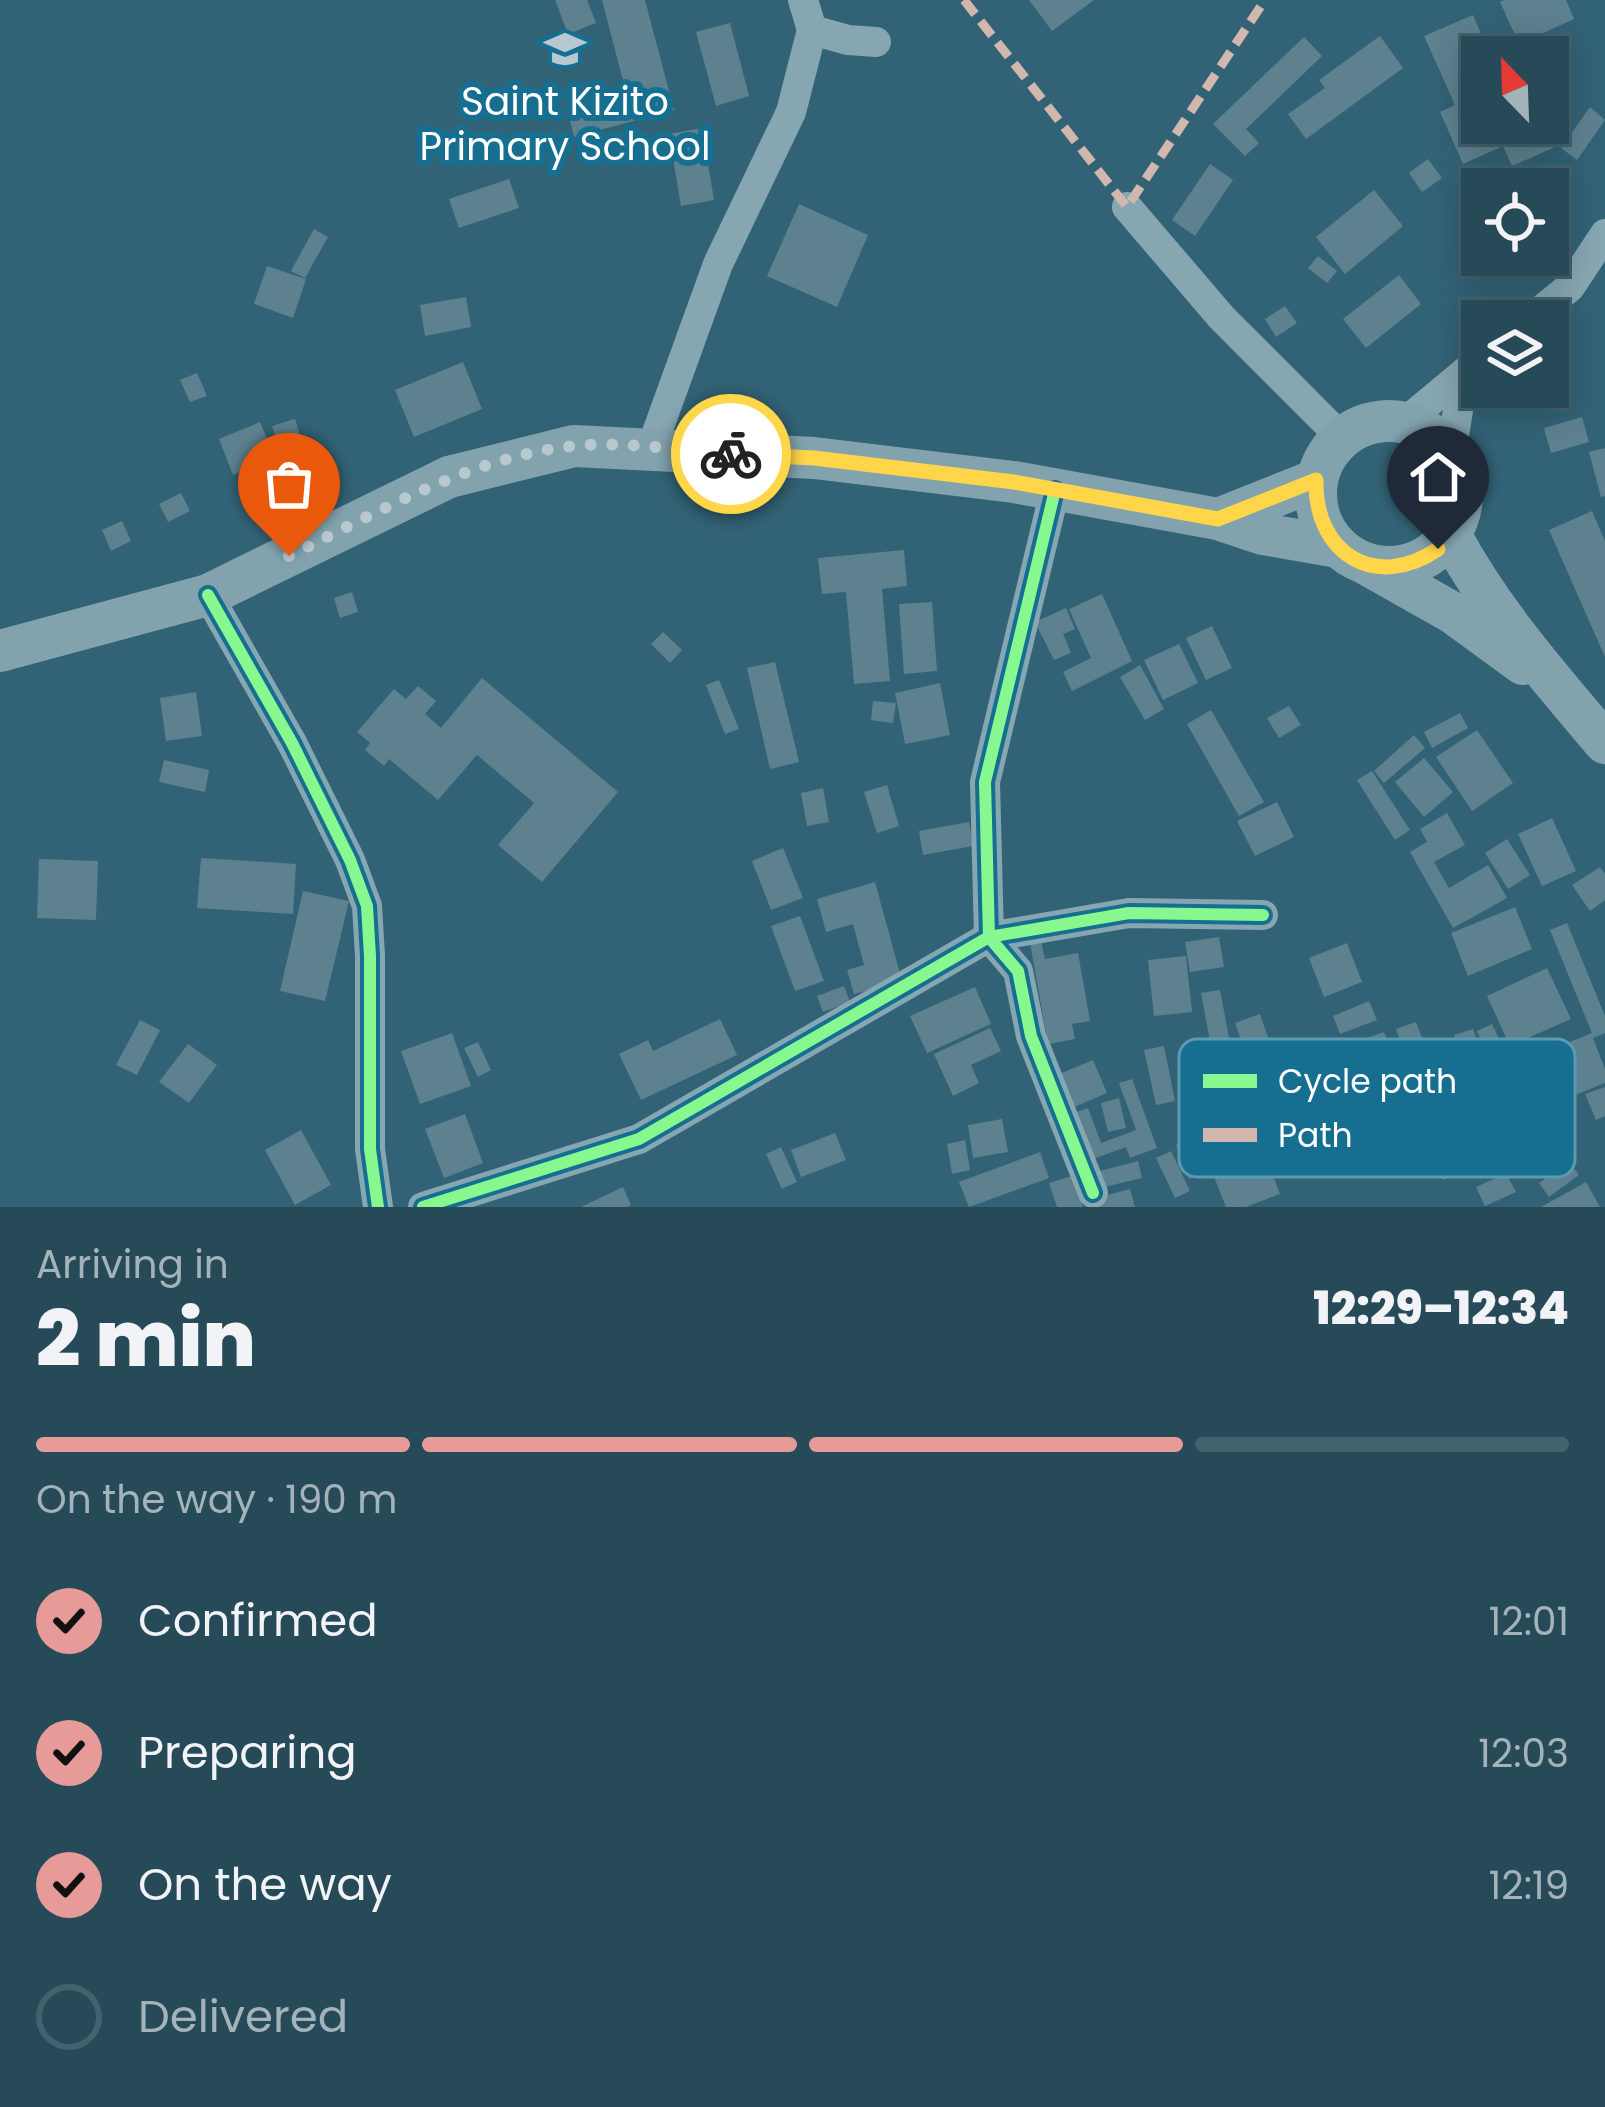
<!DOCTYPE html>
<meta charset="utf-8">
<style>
:root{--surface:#264a58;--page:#2e515e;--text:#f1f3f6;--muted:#a4b3ba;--line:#42626e;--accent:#e69b98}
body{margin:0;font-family:Poppins,sans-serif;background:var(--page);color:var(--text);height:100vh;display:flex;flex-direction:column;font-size:45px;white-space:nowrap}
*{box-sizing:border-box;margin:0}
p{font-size:39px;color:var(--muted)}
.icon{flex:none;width:66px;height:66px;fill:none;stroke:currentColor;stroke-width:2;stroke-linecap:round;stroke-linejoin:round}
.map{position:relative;height:1207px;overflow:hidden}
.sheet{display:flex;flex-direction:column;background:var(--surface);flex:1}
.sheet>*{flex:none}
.needle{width:78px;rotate:337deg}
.controls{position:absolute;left:1461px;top:36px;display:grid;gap:24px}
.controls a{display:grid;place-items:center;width:108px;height:108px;border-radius:0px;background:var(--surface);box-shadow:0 6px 30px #0003,0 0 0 3px var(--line);font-size:60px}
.pin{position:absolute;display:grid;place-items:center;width:102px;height:102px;color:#fff;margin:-123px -51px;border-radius:50% 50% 50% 0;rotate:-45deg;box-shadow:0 0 12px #0007}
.pin .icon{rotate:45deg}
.courier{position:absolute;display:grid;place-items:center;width:120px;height:120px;margin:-60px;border:9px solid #ffd54a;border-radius:50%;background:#fff;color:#222;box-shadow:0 3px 15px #0007}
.overview em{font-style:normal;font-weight:800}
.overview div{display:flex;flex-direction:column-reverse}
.overview{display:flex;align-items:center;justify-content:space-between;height:204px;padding:0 36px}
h1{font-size:78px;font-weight:800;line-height:90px}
.bar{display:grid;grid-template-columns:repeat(4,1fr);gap:18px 12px;align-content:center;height:144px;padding:0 36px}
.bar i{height:15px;border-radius:9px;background:var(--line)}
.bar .active{background:var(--accent)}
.bar p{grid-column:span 4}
ol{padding:0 36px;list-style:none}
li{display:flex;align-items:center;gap:36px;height:132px}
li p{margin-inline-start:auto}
li .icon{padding:12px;border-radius:50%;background:var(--accent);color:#111;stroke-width:4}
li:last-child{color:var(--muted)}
li i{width:66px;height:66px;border:6px solid var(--line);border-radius:50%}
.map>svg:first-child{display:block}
.building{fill:#5e818f}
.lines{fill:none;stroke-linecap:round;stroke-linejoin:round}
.minor{stroke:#86a6b1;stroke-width:30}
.secondary{stroke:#82a2ad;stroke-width:42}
.quiet{stroke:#d1b7ad;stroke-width:9;stroke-dasharray:18 9;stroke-linecap:butt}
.cycleway-casing{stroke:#166e91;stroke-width:20}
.cycleway{stroke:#87f88f;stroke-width:12}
.done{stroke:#b7c8cf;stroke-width:12;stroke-dasharray:0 21.6}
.route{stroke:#ffd54a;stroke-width:15}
.labels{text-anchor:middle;stroke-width:12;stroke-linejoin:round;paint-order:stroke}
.poi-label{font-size:39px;fill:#fff;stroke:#166e91}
.key{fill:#166e91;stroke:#5c9ab2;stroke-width:3}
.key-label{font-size:33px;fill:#fff}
</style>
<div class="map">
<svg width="1605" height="1207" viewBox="0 0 1605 1207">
<rect width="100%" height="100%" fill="#326275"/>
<g class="building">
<path d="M555,0h32l9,23 -28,11z"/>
<path d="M602,0h43l29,110 -100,27 -7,-29 59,-16z"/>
<path d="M1029,0h65l-42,31z"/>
<path d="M1504,0h62l8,19 -55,25 -19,-42z"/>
<path d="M1473,15l18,42h-9v66h66v-52l6,-3 18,41 -21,10 11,25 -50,22 -9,-20 -40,18 -23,-52 15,-7 -31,-69z"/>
<path d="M730,23l19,73 -33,10 -20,-74z"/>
<path d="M1380,36l23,32 -97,71 -18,-25 37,-26 -6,-8z"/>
<path d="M1304,37l18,19 -76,73 13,14 -14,13 -32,-32z"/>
<path d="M1590,107l15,13 -28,40 -16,-12z"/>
<path d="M702,128l12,72 -33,6 -12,-72z"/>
<path d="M1428,159l14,19 -20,14 -13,-19z"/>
<path d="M1210,164l23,16 -38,56 -23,-16z"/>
<path d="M509,179l10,29 -60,20 -10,-29z"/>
<path d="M1374,190l29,36 -58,48 -29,-37z"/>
<path d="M799,204l69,31 -31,72 -70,-31z"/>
<path d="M314,229l14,8 -23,41 -14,-7z"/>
<path d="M1318,256l19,15 -10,12 -19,-15z"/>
<path d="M267,266l39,13 -13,39 -39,-14z"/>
<path d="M1399,275l22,29 -55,44 -23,-29z"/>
<path d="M466,297l5,30 -46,9 -5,-31z"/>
<path d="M1285,306l12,17 -21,14 -11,-18z"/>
<path d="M463,362l19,47 -68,28 -19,-47z"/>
<path d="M197,373l10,23 -17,6 -10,-22z"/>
<path d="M1582,417l7,25 -38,11 -7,-25z"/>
<path d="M295,419l10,33 -22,7 -11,-33z"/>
<path d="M260,422l15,36 -42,17 -14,-36z"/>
<path d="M1605,448v48l-4,1 -12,-45z"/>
<path d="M181,493l9,18 -22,11 -9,-18z"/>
<path d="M1592,511l13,30v116l-56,-127z"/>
<path d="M122,521l9,20 -20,10 -9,-21z"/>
<path d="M904,550l3,36 -25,3 8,92 -36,3 -8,-92 -24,2 -4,-36z"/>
<path d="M352,592l6,20 -18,6 -6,-20z"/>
<path d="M1102,594l30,67 -60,30 -9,-19 28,-14 -22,-49z"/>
<path d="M932,602l5,69 -33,3 -5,-70z"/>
<path d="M1066,608l9,21 -12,5 8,19 -17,7 -19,-38z"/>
<path d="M1212,626l20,42 -26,12 -20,-42z"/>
<path d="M663,632l19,18 -12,13 -19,-19z"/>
<path d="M1179,644l19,39 -35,17 -19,-40z"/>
<path d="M775,662l24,100 -29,7 -23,-101z"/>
<path d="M1140,665l24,44 -19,11 -25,-43z"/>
<path d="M482,678l136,114 -76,90 -44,-37 36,-42 -57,-48 -39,45 -49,-41 -5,7 -19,-16 5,-7 -13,-11 37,-43 12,10 12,-13 18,15 -11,13 16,14z"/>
<path d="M719,680l20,49 -14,5 -19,-49z"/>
<path d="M940,683l10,52 -45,9 -10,-51z"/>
<path d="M196,692l6,44 -36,5 -6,-43z"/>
<path d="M873,701l23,2 -3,20 -22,-3z"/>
<path d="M1289,706l12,19 -22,13 -12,-20z"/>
<path d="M1211,710l53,92 -25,14 -52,-92z"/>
<path d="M1460,713l8,15 -36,20 -8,-16z"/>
<path d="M1477,730l36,53 -41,28 -36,-54z"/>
<path d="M1414,735l11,13 -41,35 -10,-12z"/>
<path d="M1424,758l29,34 -29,25 -29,-35z"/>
<path d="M164,760l45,10 -4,22 -46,-10z"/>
<path d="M1372,771l38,59 -15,10 -38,-60z"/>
<path d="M887,785l12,41 -22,7 -13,-41z"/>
<path d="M823,788l6,34 -22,4 -6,-33z"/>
<path d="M1277,802l17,35 -39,19 -18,-35z"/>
<path d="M1447,813l18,32 -31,17 15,26 39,-23 19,33 -54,30 -43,-76 17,-10 -7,-13z"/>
<path d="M1552,818l24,53 -34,15 -24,-52z"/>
<path d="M969,822l4,24 -50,9 -4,-24z"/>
<path d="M1507,839l23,36 -22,14 -23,-36z"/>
<path d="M783,848l20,50 -32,12 -19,-49z"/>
<path d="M201,858l95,6 -3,50 -96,-6z"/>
<path d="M39,859l59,2 -2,59 -59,-2z"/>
<path d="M1600,867l5,7v26l-15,11 -18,-26z"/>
<path d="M875,882l27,99 -48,13 -7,-24 17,-5 -11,-41 -27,8 -9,-33z"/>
<path d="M303,891l46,10 -24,100 -45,-10z"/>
<path d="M1515,907l17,42 -64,27 -17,-43z"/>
<path d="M800,916l24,65 -29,10 -24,-65z"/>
<path d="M1567,923l38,93v17l-12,5 12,31v14l-47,19 -18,-48 52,-21 -42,-103z"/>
<path d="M1219,937l5,30 -34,5 -5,-30z"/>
<path d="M1041,941l4,18 33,-6 12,68 -18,3 3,15 -27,5 -18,-101z"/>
<path d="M1347,943l15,39 -38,15 -15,-39z"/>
<path d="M1186,956l6,56 -38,4 -6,-56z"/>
<path d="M1547,968l24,51 -61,27 -23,-50z"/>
<path d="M844,986l6,16 -27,10 -6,-16z"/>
<path d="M975,987l16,37 -64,29 -17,-37z"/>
<path d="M1220,990l13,69 -19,3 -13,-69z"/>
<path d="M1369,1001l8,19 -37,14 -7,-18z"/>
<path d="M1260,1014l10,29 -25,9 -10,-29z"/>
<path d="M720,1019l17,36 -96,45 -22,-46 29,-14 5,11z"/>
<path d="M140,1020l20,10 -23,45 -21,-10z"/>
<path d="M1416,1022l10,26 -11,4 10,27 -9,4 -20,-54z"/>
<path d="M1492,1024l12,25 -15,8 -12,-26z"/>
<path d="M990,1028l11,23 -30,14 8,18 -26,13 -19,-42z"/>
<path d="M1473,1029l11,32 -19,6 -11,-32z"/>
<path d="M1384,1032l15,40 -17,6 -15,-40z"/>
<path d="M452,1033l19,53 -51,18 -19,-53z"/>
<path d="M478,1042l13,28 -13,7 -14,-29z"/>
<path d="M188,1044l29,21 -28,38 -30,-21z"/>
<path d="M1164,1046l11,55 -19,4 -12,-55z"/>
<path d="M1093,1060l14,33 -42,18 -13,-34z"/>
<path d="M1132,1079l25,69 -27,10 -4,-11 -41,15 -17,-47 20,-7 13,35 35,-13 -17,-47z"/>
<path d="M1605,1087v29l-9,4 -11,-26z"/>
<path d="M1119,1098l7,30 -18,4 -7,-29z"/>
<path d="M465,1114l18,49 -39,15 -19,-49z"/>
<path d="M1284,1117l17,44 -29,12 8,21 -34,13h-20l-23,-58z"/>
<path d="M1002,1119l6,33 -35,6 -5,-33z"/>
<path d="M301,1130l30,55 -36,20 -30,-55z"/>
<path d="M835,1133l11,27 -45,17 -10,-27z"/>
<path d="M1499,1137l8,18 -64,25 -7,-18z"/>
<path d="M965,1140l5,30 -18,4 -5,-30z"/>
<path d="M1188,1140l13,34 -12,5 -13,-34z"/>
<path d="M781,1147l16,35 -15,7 -16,-35z"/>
<path d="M1171,1151l19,40 -15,7 -19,-40z"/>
<path d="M1040,1152l9,26 -80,29 -10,-25z"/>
<path d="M1138,1161l4,17 -46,11 -4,-16z"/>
<path d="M1569,1162l10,13 -30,22 -10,-14z"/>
<path d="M1506,1173l10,19 -31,14 -9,-19z"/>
<path d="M1072,1176l11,31h-26l-8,-24z"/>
<path d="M1586,1182l14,25h-59z"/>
<path d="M623,1187l8,18 -3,2h-47z"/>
<path d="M1130,1189l5,18h-40l-2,-8z"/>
</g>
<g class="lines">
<g class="minor">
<path d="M812,30l36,10 28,2"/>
<path d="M1127,207l95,111 119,119"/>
<path d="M1528,321l42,-34 35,-53"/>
<path d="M1405,422l77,-64"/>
<path d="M651,449l67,-185 73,-152 21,-82 -9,-30"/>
<path d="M1451,454l13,-81"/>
<path d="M1055,490l-70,292 4,155 29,34 13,65 62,157"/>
<path d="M208,595l84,148 58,117 17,46 3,50v193l8,58"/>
<path d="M423,1207l216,-68 350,-202 140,-24 134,2"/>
</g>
<g class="secondary">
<circle cx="1389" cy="494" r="73"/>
<path d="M1218,519l98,-39"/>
<path d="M1450,534c41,77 99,143 155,209"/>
<path d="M1368,565l85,48 70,51"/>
<path d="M0,651l208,-56 241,-118 125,-31 240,12 200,24 204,37 45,15 75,13"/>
</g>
<path class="quiet" d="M964,0l163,207 138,-207"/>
<g class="cycleway-casing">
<g id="cycleway">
<path d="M1055,490l-70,292 4,155 29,34 13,65 62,157"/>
<path d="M208,595l84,148 58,117 17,46 3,50v193l8,58"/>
<path d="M423,1207l216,-68 350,-202 140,-24 134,2"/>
</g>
</g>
<use href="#cycleway" class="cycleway"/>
</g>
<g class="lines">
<path class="done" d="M289,556c90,-44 182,-99 284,-110 51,-5 107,4 158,8"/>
<path class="route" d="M731,454l83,4 200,24 204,37 98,-39c-2,73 59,112 122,69"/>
</g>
<defs>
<g id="school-bare" transform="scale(3.24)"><path d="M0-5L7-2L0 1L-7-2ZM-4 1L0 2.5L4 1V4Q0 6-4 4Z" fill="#b7c8cf" stroke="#166e91" stroke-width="2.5" paint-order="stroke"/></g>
</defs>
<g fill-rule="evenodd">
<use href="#school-bare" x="565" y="49"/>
</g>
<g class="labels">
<g class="poi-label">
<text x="565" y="115">Saint Kizito<tspan x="565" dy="45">Primary School</tspan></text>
</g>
</g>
<rect x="1179" y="1039" width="396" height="138" rx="18" class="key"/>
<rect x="1203" y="1074" width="54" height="14" fill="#87f88f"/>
<rect x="1203" y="1128" width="54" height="14" fill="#d1b7ad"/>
<g class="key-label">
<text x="1278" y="1093">Cycle path</text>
<text x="1278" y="1147">Path</text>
</g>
</svg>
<div class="controls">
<a><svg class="needle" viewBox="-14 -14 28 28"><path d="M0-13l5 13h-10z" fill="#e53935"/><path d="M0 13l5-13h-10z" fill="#a4b3ba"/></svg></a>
<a><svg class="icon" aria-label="locate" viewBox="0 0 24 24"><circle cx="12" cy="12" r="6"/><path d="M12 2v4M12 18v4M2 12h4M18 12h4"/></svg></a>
<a><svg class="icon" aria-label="layers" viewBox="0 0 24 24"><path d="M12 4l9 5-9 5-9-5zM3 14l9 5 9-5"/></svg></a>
</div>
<div class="pin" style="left:289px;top:556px;background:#ea580c"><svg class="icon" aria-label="bag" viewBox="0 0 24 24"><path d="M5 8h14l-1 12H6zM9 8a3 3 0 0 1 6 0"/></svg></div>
<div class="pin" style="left:1438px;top:549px;background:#1f2937"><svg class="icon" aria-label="home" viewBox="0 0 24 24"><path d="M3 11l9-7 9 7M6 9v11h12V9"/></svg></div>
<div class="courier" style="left:731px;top:454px"><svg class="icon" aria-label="bike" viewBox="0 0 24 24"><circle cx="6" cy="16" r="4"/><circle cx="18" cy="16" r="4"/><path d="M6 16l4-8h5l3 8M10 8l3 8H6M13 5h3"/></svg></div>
</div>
<section class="sheet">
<div class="overview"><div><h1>2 min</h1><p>Arriving in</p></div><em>12:29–12:34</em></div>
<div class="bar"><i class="active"></i><i class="active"></i><i class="active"></i><i></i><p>On the way · 190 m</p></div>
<ol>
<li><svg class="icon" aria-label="check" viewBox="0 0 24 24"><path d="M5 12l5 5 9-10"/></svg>Confirmed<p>12:01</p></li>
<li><svg class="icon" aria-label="check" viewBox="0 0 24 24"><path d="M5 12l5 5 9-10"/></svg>Preparing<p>12:03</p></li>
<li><svg class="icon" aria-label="check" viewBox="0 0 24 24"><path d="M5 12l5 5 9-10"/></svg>On the way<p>12:19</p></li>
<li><i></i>Delivered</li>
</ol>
</section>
